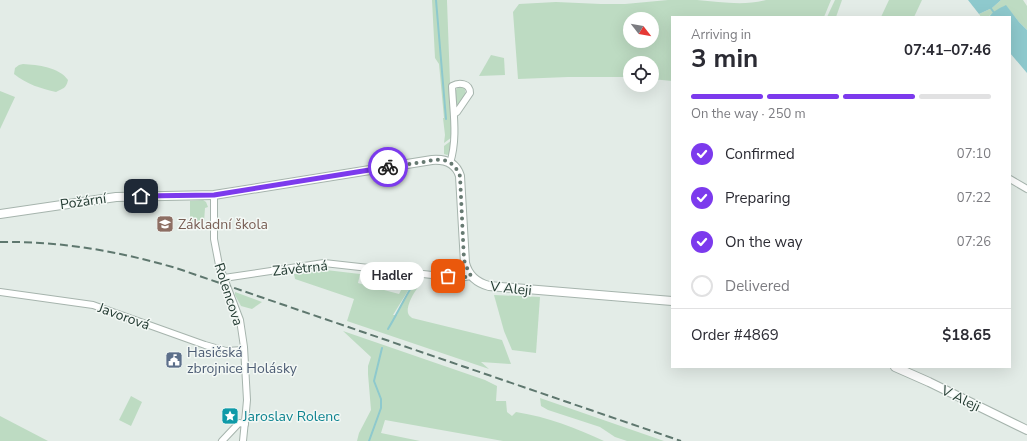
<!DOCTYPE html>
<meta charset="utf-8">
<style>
:root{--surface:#fff;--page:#f2f2f3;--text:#2b2b33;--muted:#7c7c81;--line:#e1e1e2;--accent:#7c3aed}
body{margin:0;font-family:"Nunito Sans",sans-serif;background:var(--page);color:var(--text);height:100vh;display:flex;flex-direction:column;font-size:15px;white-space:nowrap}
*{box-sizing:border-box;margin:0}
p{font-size:13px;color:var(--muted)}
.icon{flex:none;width:22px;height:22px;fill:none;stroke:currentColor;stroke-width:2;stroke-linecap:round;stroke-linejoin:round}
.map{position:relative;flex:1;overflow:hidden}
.drawer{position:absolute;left:671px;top:16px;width:340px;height:352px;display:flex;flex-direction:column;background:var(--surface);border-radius:0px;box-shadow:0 4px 16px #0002}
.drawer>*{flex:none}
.needle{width:26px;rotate:121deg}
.buttons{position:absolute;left:623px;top:12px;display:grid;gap:8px}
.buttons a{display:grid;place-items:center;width:36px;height:36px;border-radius:50%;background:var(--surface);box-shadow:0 4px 16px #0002;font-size:20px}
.pin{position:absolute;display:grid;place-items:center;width:34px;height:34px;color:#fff;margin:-17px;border-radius:8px;box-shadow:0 2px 6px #0006}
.courier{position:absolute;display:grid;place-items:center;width:40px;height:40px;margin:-20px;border:3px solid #7c3aed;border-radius:50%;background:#fff;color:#222;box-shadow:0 1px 5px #0007}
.bubble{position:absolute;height:28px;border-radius:14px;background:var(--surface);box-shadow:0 4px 16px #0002;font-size:13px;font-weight:700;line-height:28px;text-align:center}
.overview em{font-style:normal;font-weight:700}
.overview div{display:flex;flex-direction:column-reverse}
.overview{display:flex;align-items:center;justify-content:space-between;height:68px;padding:0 20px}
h1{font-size:26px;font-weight:700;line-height:30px}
.bar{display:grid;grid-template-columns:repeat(4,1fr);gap:6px 4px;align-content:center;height:48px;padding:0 20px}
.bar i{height:5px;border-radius:3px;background:var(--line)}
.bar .on{background:var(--accent)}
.bar p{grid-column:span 4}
.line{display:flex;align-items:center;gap:10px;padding:0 20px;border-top:1px solid var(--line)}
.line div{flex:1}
ol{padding:0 20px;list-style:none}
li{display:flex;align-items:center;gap:12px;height:44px}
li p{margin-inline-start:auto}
li .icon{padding:4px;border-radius:50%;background:var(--accent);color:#fff;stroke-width:4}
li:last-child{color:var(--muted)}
li i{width:22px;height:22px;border:2px solid var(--line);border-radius:50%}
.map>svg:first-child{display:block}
.green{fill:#bddbc2;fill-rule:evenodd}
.water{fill:#8ec9cd}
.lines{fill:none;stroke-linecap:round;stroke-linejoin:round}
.stream{stroke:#8ec9cd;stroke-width:2}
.minor-casing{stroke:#a6b4ad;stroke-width:8}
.tertiary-casing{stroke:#a6b4ad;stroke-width:10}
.minor{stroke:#fff;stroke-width:6}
.tertiary{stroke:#fff;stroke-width:8}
.rail{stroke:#5e776e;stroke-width:2;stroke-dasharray:8 4;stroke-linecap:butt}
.done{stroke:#677a72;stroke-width:4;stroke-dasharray:0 7.2}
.route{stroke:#7c3aed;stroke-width:5}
.labels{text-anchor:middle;stroke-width:3;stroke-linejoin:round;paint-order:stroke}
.street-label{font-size:14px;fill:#243c33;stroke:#f3f8f5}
.education-label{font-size:14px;fill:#785e54;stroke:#f3f8f5;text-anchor:start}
.service-label{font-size:14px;fill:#4e5e75;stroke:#f3f8f5;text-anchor:start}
.culture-label{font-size:14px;fill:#0d838f;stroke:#f3f8f5;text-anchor:start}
</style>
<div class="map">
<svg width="1027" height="441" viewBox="0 0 1027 441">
<rect width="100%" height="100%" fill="#e3ece7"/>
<g class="green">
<path d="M432,0h15v1l5,136 -8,6 1,-8 -2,-17h1l-5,-54 -4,-6z"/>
<path d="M668,0c10,0 19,0 29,0 23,2 47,6 69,0h65l-7,17h-152v64l-20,-2v-16h-22v14h-62l-50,2 -5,-67 6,-8 37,-2 45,2h24zM630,19h22v22h-22z"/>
<path d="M835,0h7l-6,17h-9z"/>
<path d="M889,0h33l-8,17h-33z"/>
<path d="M1001,0h22l4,6v24l-8,-8 -13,-16 -16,9 -1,2h-8l-2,-3 13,-6z"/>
<path d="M491,55l13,3 1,17 -26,1z"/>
<path d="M23,64c15,1 36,3 45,16 -2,9 -5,8 -12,12 -14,-3 -30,-8 -42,-18l1,-6 4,-3z"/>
<path d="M459,86l4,1 2,3 1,5 -10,12v-17z"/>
<path d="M0,91l15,6 -15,32z"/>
<path d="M452,140l-2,14 -3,1 -3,-1v-8z"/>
<path d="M203,200l3,2 2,5 -3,1 -1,14h-14v-21z"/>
<path d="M326,270l34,4 -2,9 41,11 8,-15 7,2 -21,34h4c5,-12 11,-23 19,-34l6,2c-6,5 -16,22 -14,30 1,3 2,3 4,5l90,22 9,24 -30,-2 8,7 -142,-48 7,-22 -59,-20 -1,-5z"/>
<path d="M235,292l27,10 -10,7 -11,-3 -6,-11z"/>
<path d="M494,295l46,2 -4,56 -24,-3 -8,-19z"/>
<path d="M343,331l142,49 12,6 -1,15h10l1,11 5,4 4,-4c32,5 60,16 88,29h-101l-118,-21 -4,13 39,8h-63l2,-8 12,-23 -3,-36v-8l3,-9z"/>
<path d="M131,396l11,6 -11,24 -12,-6z"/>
<path d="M540,398l124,43h-37l-12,-4 -15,-10 -52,-17 -7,-4z"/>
<path d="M0,416l48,25h-48z"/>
</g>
<g class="water">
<path d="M968,0h33l-9,8 -13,6z"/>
<path d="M1006,5l13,17 8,8v43l-17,-20v-36h-21c4,-6 11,-9 17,-12z"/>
</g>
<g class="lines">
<g class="stream">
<path d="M436,0l10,119"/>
<path d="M990,7l7,10"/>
<path d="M388,329c10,-16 17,-33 28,-49"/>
<path d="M369,441l12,-33v-9l-7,-18 8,-33"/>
</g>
<g class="minor-casing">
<g id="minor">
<path d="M450,163c8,-25 3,-52 2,-77 7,-4 18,-3 18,7l-13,19 -3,2"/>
<path d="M1010,179l17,10"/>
<path d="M214,195v44l5,26 21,55 4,27 3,53 -1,11 -3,30"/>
<path d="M224,278l100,-15 135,15 12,-2"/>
<path d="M0,292l93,13 112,40 21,6 18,-1"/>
<path d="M222,441l17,-18 6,1"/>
</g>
</g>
<g class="tertiary-casing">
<g id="tertiary">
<path d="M0,214l116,-17 98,-2 218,-35c13,-1 24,3 28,16l5,87c3,12 12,20 24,23l183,15"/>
<path d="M895,367l34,15 98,48"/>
</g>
</g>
<use href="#minor" class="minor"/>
<use href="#tertiary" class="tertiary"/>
<path class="rail" d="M0,242c61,-1 117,9 176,26l505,173"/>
</g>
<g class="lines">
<path class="done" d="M388,167c11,-2 23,-3 35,-5 6,-1 13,-3 19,-2 9,1 15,8 18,16l4,84 2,6 5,10 -12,2 -11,-2"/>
<path class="route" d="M141,196l73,-1 174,-28"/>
</g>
<defs>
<g id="school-square" transform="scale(0.9)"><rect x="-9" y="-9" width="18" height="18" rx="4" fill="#8d6e63" stroke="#f3f8f5"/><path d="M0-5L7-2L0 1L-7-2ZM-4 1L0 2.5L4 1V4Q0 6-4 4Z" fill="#fff"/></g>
<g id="civic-square" transform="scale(0.9)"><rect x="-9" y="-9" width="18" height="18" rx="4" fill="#5c6f8a" stroke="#f3f8f5"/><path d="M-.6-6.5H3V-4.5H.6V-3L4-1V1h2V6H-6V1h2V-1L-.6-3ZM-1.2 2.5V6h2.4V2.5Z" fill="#fff"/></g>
<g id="sight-square" transform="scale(0.9)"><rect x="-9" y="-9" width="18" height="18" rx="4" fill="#0f9aa8" stroke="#f3f8f5"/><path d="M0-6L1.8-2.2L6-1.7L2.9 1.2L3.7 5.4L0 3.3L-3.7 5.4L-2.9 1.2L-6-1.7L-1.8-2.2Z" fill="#fff"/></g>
</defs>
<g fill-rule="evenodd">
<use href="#school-square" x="165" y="224"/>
<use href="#civic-square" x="174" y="360"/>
<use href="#sight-square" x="230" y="416"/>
</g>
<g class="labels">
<g class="street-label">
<text transform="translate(83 201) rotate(-8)" y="5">Požární</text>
<text transform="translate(300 268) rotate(-6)" y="5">Závětrná</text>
<text transform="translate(511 288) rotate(6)" y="5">V Aleji</text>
<text transform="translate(229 294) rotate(72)" y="5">Rolencova</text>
<text transform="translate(124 316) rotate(20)" y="5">Javorová</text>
<text transform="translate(961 398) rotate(26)" y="5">V Aleji</text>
</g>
<g class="education-label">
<text x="178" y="229">Základní škola</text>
</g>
<g class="service-label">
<text x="187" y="357">Hasičská<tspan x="187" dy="16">zbrojnice Holásky</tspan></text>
</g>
<g class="culture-label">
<text x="243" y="421">Jaroslav Rolenc</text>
</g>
</g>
</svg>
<div class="buttons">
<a><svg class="needle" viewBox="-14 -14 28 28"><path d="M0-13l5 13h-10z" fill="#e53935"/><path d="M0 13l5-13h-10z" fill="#7c7c81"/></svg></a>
<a><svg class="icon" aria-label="locate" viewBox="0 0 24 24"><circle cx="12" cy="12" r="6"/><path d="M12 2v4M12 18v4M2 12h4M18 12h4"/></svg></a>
</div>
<div class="pin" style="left:448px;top:276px;background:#ea580c"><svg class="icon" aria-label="bag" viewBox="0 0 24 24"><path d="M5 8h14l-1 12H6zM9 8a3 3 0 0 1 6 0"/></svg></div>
<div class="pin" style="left:141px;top:196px;background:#1f2937"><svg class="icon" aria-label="home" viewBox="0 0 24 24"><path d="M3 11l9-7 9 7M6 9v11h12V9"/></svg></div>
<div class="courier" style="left:388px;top:167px"><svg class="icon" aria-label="bike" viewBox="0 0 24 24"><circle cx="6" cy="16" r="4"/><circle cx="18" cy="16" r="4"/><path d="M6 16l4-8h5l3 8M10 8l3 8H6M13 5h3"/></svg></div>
<div class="bubble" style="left:360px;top:262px;width:64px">Hadler</div>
<section class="drawer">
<div class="overview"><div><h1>3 min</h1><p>Arriving in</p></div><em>07:41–07:46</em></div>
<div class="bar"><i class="on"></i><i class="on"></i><i class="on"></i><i></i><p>On the way · 250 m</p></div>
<ol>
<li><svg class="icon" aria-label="check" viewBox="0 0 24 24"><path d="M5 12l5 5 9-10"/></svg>Confirmed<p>07:10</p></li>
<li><svg class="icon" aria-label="check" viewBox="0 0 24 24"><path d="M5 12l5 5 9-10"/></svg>Preparing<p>07:22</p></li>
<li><svg class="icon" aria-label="check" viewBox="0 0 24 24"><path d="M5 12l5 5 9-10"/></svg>On the way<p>07:26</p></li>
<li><i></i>Delivered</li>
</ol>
<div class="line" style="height:52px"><div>Order #4869</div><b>$18.65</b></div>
</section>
</div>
